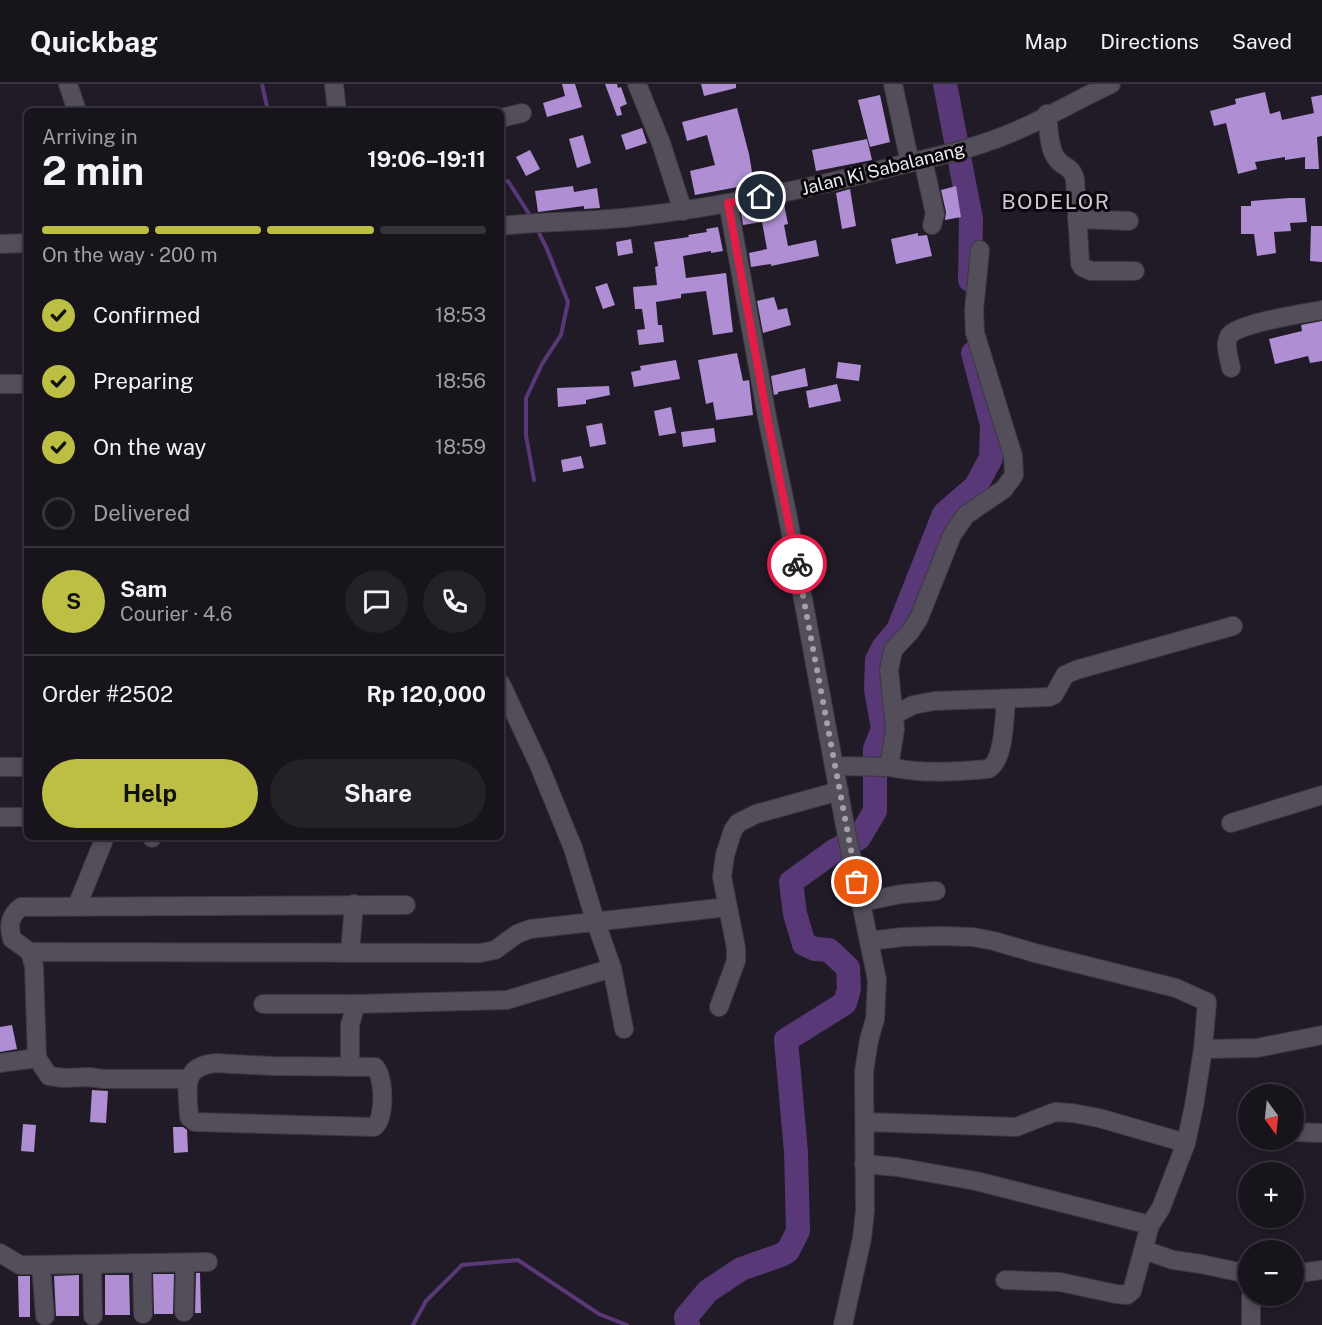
<!DOCTYPE html>
<meta charset="utf-8">
<style>
:root{--surface:#18141c;--page:#252129;--text:#f1f3f6;--muted:#9f9ea3;--line:#36333b;--accent:#bcbf43}
body{margin:0;font-family:"Public Sans",sans-serif;background:var(--page);color:var(--text);height:100vh;display:flex;flex-direction:column;font-size:22px;white-space:nowrap}
*{box-sizing:border-box;margin:0}
p{font-size:20px;color:var(--muted)}
.icon{flex:none;width:33px;height:33px;fill:none;stroke:currentColor;stroke-width:2;stroke-linecap:round;stroke-linejoin:round}
.map{position:relative;flex:1;overflow:hidden}
.drawer{position:absolute;left:24px;top:24px;width:480px;height:732px;display:flex;flex-direction:column;background:var(--surface);border-radius:9px;box-shadow:0 3px 9px #0003,0 0 0 2px var(--line)}
.drawer>*{flex:none}
.needle{width:39px;rotate:165deg}
.tools{position:absolute;left:1238px;top:1000px;display:grid;gap:12px}
.tools a{display:grid;place-items:center;width:66px;height:66px;border-radius:50%;background:var(--surface);box-shadow:0 3px 9px #0003,0 0 0 2px var(--line);font-size:30px}
.pin{position:absolute;display:grid;place-items:center;width:51px;height:51px;color:#fff;margin:-26px;border:3px solid #fff;border-radius:50%;box-shadow:0 2px 6px #0007}
.courier{position:absolute;display:grid;place-items:center;width:60px;height:60px;margin:-30px;border:4px solid #e11d48;border-radius:50%;background:#fff;color:#222;box-shadow:0 2px 8px #0007}
.head em{font-style:normal;font-weight:700}
.head div{display:flex;flex-direction:column-reverse}
.head{display:flex;align-items:center;justify-content:space-between;height:102px;padding:0 18px}
h1{font-size:39px;font-weight:700;line-height:45px}
.bar{display:grid;grid-template-columns:repeat(4,1fr);gap:9px 6px;align-content:center;height:72px;padding:0 18px}
.bar i{height:8px;border-radius:4px;background:var(--line)}
.bar .current{background:var(--accent)}
.bar p{grid-column:span 4}
.line{display:flex;align-items:center;gap:15px;padding:0 18px;border-top:2px solid var(--line)}
.line div{flex:1}
.round{display:grid;place-items:center;flex:none;width:63px;height:63px;border-radius:32px;background:var(--page)}
ol{padding:0 18px;list-style:none}
li{display:flex;align-items:center;gap:18px;height:66px}
li p{margin-inline-start:auto}
li .icon{padding:6px;border-radius:50%;background:var(--accent);color:#111;stroke-width:4}
li:last-child{color:var(--muted)}
li i{width:33px;height:33px;border:3px solid var(--line);border-radius:50%}
.cta{display:flex;gap:12px;margin-top:auto;padding:12px 18px}
.cta a{flex:1;height:69px;border-radius:36px;background:var(--accent);color:#111;font-size:24px;font-weight:700;line-height:69px;text-align:center}
.cta a+a{background:var(--page);color:var(--text)}
header{display:flex;align-items:center;gap:36px;box-sizing:border-box;height:84px;padding:0 30px;background:var(--surface);border-bottom:2px solid var(--line)}
header strong{font-size:28px}
nav{display:flex;gap:33px;margin-inline-start:auto;font-size:21px}
.map>svg:first-child{display:block}
.lines{fill:none;stroke-linecap:round;stroke-linejoin:round}
.stream{stroke:#583877;stroke-width:4}
.river{stroke:#583877;stroke-width:24}
.building{fill:#af8ed3}
.minor-casing{stroke:#3c3840;stroke-width:20}
.minor{stroke:#534e5a;stroke-width:18}
.done{stroke:#a4a0a9;stroke-width:6;stroke-dasharray:0 10.8}
.route{stroke:#e11d48;stroke-width:8}
.labels{text-anchor:middle;stroke-width:6;stroke-linejoin:round;paint-order:stroke}
.street-label{font-size:18px;fill:#ebe8ef;stroke:#09070b}
.quarter-label{font-size:21px;letter-spacing:1.5px;fill:#cec8d6;stroke:#09070b}
</style>
<header>
<strong>Quickbag</strong>
<nav><a>Map</a><a>Directions</a><a>Saved</a></nav>
</header>
<div class="map">
<svg width="1322" height="1241" viewBox="0 0 1322 1241">
<rect width="100%" height="100%" fill="#201b26"/>
<g class="lines">
<g class="stream">
<path d="M262,0l6,27"/>
<path d="M501,98l7,-1 23,36"/>
<path d="M534,396l-8,-45v-37l16,-34 19,-29 7,-33 -21,-53 -10,-20"/>
<path d="M413,1241l13,-24 36,-36 56,-5 81,54 28,11"/>
</g>
<g class="river">
<path d="M945,0l26,135 -1,61"/>
<path d="M688,1241l-2,-8 22,-26 33,-22 40,-14 7,-4 10,-20 -2,-79 -10,-112 59,-37 4,-14 -1,-21 -19,-18 -14,-1 -11,-5 -9,-30 -4,-32 43,-31 25,-13 16,-27v-62l8,-20 -7,-39 1,-30 6,-12 15,-18 46,-116 32,-28 15,-28 1,-33 -19,-72"/>
</g>
</g>
<g class="building">
<path d="M562,0h13l7,23 -35,10 -4,-14 22,-7z"/>
<path d="M605,0h12l1,4 3,-1 6,17 -7,3 2,8 -5,1z"/>
<path d="M701,0h35v4l-32,8z"/>
<path d="M1265,8l5,22 10,-3 2,9 32,-7 -3,-16 11,-2v41l-5,1 2,32h-14v-12l-20,3v-3l-30,5 2,7 -19,5 -12,-51 -12,3 -4,-15 26,-7 -1,-5z"/>
<path d="M880,11l10,47 -20,5 -12,-47z"/>
<path d="M737,24l12,46 5,30 -59,11 -5,-24 25,-6 -8,-30 -20,6 -5,-19z"/>
<path d="M642,44l5,15 -21,7 -5,-15z"/>
<path d="M583,51l8,28 -14,5 -8,-29z"/>
<path d="M867,55l5,21 -56,11 -4,-21z"/>
<path d="M530,66l10,19 -14,7 -10,-19z"/>
<path d="M573,102l1,6 23,-4 3,20 -16,1v-3l-46,6 -3,-21z"/>
<path d="M956,102l5,31 -16,3 1,-8 -5,-22z"/>
<path d="M850,105l6,37 -14,3 -6,-36z"/>
<path d="M1289,114h16l2,24 -17,1 1,8 -17,1 2,21 -19,3 -3,-22h-13v-28h10v-5z"/>
<path d="M784,120l4,20 -4,1 4,21 28,-6 3,16 -48,10v-2l-20,3 -2,-14 18,-4 -5,-27 -19,3 -2,-13z"/>
<path d="M1311,142h11v36l-12,-1z"/>
<path d="M718,143l5,24 -12,2v-2l-28,5 3,22 40,-5 7,59 -20,3 -7,-44 -25,3v4l-25,4 2,23h4l2,17 -25,3 -2,-15 8,-1 -3,-20h-7l-2,-22 24,-2 -2,-18 3,-1 -4,-24 35,-5 -1,-2 19,-3 -1,-3z"/>
<path d="M918,149v3l9,-1 5,21 -36,8 -5,-25z"/>
<path d="M631,155l2,14 -15,3 -2,-14z"/>
<path d="M607,199l8,22 -12,4 -8,-22z"/>
<path d="M774,213l4,13 9,-2 4,17 -28,8 -6,-32z"/>
<path d="M1322,237v40l-12,2 -2,-7 -33,8 -6,-25 33,-8 -1,-6z"/>
<path d="M737,269l6,28 6,-1 4,35 -37,5 -3,-18 -7,2 -8,-44z"/>
<path d="M676,276l4,19 -46,8 -3,-15 10,-2 -1,-4z"/>
<path d="M838,278l23,3 -2,16 -23,-3z"/>
<path d="M805,284l3,18 -30,6v2l-4,1 -3,-19z"/>
<path d="M837,300l4,17 -32,7 -3,-17z"/>
<path d="M609,302l1,9 -24,5v4l-28,3 -1,-19z"/>
<path d="M671,323l5,26 -17,3 -5,-25z"/>
<path d="M602,339l4,21 -16,3 -4,-21z"/>
<path d="M714,344l2,14 -33,5 -2,-15z"/>
<path d="M581,372l3,12 -21,4 -2,-12z"/>
<path d="M12,941l5,24 -17,3v-25z"/>
<path d="M92,1006l16,1 -2,32 -16,-1z"/>
<path d="M23,1040l13,1 -2,27 -13,-1z"/>
<path d="M173,1043h10l4,3 1,22 -14,1z"/>
<path d="M196,1189h4l1,40h-6z"/>
<path d="M153,1190h21l-1,40h-19z"/>
<path d="M79,1191v41h-23l-2,-40z"/>
<path d="M105,1191h24l1,40h-25z"/>
<path d="M18,1192h12v41h-11z"/>
</g>
<g class="lines">
<g class="minor-casing">
<g id="minor">
<path d="M68,0l9,27"/>
<path d="M334,0l3,27"/>
<path d="M637,0l24,59 22,68"/>
<path d="M893,0l17,79"/>
<path d="M1047,30c2,14 1,32 9,44 7,10 15,7 19,21l5,84 2,4 9,4h44"/>
<path d="M501,34l21,-5"/>
<path d="M923,76l12,54 -3,11"/>
<path d="M728,119l40,219 20,96 58,313 31,149 -2,39 -6,21 -5,32 1,139 -3,27 -19,87"/>
<path d="M1077,135l52,2"/>
<path d="M501,142c44,-5 88,-4 131,-9 91,-10 180,-29 268,-52 29,-7 59,-13 87,-23 43,-14 83,-39 124,-58"/>
<path d="M0,160l27,-1"/>
<path d="M1231,284c-2,-10 -7,-23 -2,-32 6,-12 77,-23 93,-26"/>
<path d="M0,300h27"/>
<path d="M501,600l38,81 34,83 22,72 17,48 12,61"/>
<path d="M894,631l19,-10 21,-4 115,-4 5,-2 11,-20 11,-5 157,-44"/>
<path d="M835,682l54,1 6,-38 -6,-59 4,-20 17,-18 9,-14 33,-83 14,-20 38,-26 10,-14 -1,-19 -38,-123 -1,-23 6,-60"/>
<path d="M0,683h27"/>
<path d="M889,683c34,7 65,5 99,2 17,-8 16,-52 18,-69"/>
<path d="M0,733h27"/>
<path d="M1231,739l91,-28"/>
<path d="M152,753v1"/>
<path d="M862,818l39,-8 35,-3"/>
<path d="M77,822l28,-69"/>
<path d="M870,857l32,-4 39,-1 32,1 21,4 41,12 141,35 31,14 -4,47 -9,57 -8,37 -25,65 -11,17 -18,66 -5,4 -11,-1 -56,-12 -55,-2"/>
<path d="M30,868l450,1 15,-3 22,-16 13,-5 198,-22"/>
<path d="M350,869l4,-49"/>
<path d="M263,920h93"/>
<path d="M719,923l17,-46v-13l-14,-71 3,-22 8,-25 5,-7 18,-9 83,-23"/>
<path d="M1203,965l54,-1 65,-13"/>
<path d="M37,974l-3,-92 -4,-14 -18,-13c-4,-15 -2,-23 9,-32l385,-2"/>
<path d="M0,979l37,-5 12,18 15,2 25,-1 14,2h85"/>
<path d="M215,979l57,3 103,1c9,10 11,51 -1,60l-179,-5 -6,-5c-1,-27 -9,-50 26,-54z"/>
<path d="M350,983v-42l6,-21 151,-4 105,-32"/>
<path d="M865,1038l151,5 39,-15 17,1 27,5 87,25"/>
<path d="M1293,1048l29,1"/>
<path d="M864,1080l33,3 79,14 174,44"/>
<path d="M1144,1166l29,10 28,4 47,10"/>
<path d="M0,1169l20,12h12l176,-3"/>
<path d="M92,1180l1,52"/>
<path d="M142,1180l1,50"/>
<path d="M41,1181l4,51"/>
<path d="M1293,1190l29,-4"/>
<path d="M184,1228l1,-49"/>
<path d="M1251,1241v-29"/>
</g>
</g>
<use href="#minor" class="minor"/>
</g>
<g class="lines">
<path class="done" d="M797,480l60,318"/>
<path class="route" d="M761,113l-33,6 40,219 29,142"/>
</g>
<g class="labels">
<g class="street-label">
<text transform="translate(883 85) rotate(-14)" y="6">Jalan Ki Sabalanang</text>
</g>
<g class="quarter-label">
<text x="1056" y="125">BODELOR</text>
</g>
</g>
</svg>
<div class="tools">
<a><svg class="needle" viewBox="-14 -14 28 28"><path d="M0-13l5 13h-10z" fill="#e53935"/><path d="M0 13l5-13h-10z" fill="#9f9ea3"/></svg></a>
<a>+</a>
<a>−</a>
</div>
<div class="pin" style="left:857px;top:798px;background:#ea580c"><svg class="icon" aria-label="bag" viewBox="0 0 24 24"><path d="M5 8h14l-1 12H6zM9 8a3 3 0 0 1 6 0"/></svg></div>
<div class="pin" style="left:761px;top:113px;background:#1f2937"><svg class="icon" aria-label="home" viewBox="0 0 24 24"><path d="M3 11l9-7 9 7M6 9v11h12V9"/></svg></div>
<div class="courier" style="left:797px;top:480px"><svg class="icon" aria-label="bike" viewBox="0 0 24 24"><circle cx="6" cy="16" r="4"/><circle cx="18" cy="16" r="4"/><path d="M6 16l4-8h5l3 8M10 8l3 8H6M13 5h3"/></svg></div>
<section class="drawer">
<div class="head"><div><h1>2 min</h1><p>Arriving in</p></div><em>19:06–19:11</em></div>
<div class="bar"><i class="current"></i><i class="current"></i><i class="current"></i><i></i><p>On the way · 200 m</p></div>
<ol>
<li><svg class="icon" aria-label="check" viewBox="0 0 24 24"><path d="M5 12l5 5 9-10"/></svg>Confirmed<p>18:53</p></li>
<li><svg class="icon" aria-label="check" viewBox="0 0 24 24"><path d="M5 12l5 5 9-10"/></svg>Preparing<p>18:56</p></li>
<li><svg class="icon" aria-label="check" viewBox="0 0 24 24"><path d="M5 12l5 5 9-10"/></svg>On the way<p>18:59</p></li>
<li><i></i>Delivered</li>
</ol>
<div class="line" style="height:108px"><b class="round" style="background:var(--accent);color:#111">S</b><div><b>Sam</b><p>Courier · 4.6</p></div><a class="round"><svg class="icon" aria-label="chat" viewBox="0 0 24 24"><path d="M4 5h16v11H9l-5 4z"/></svg></a><a class="round"><svg class="icon" aria-label="phone" viewBox="0 0 24 24"><path d="M5 4h4l2 5-3 2q2 4 5 5l2-3 5 2v4C11 20 4 13 5 4z"/></svg></a></div>
<div class="line" style="height:78px"><div>Order #2502</div><b>Rp 120,000</b></div>
<div class="cta"><a>Help</a><a>Share</a></div>
</section>
</div>
